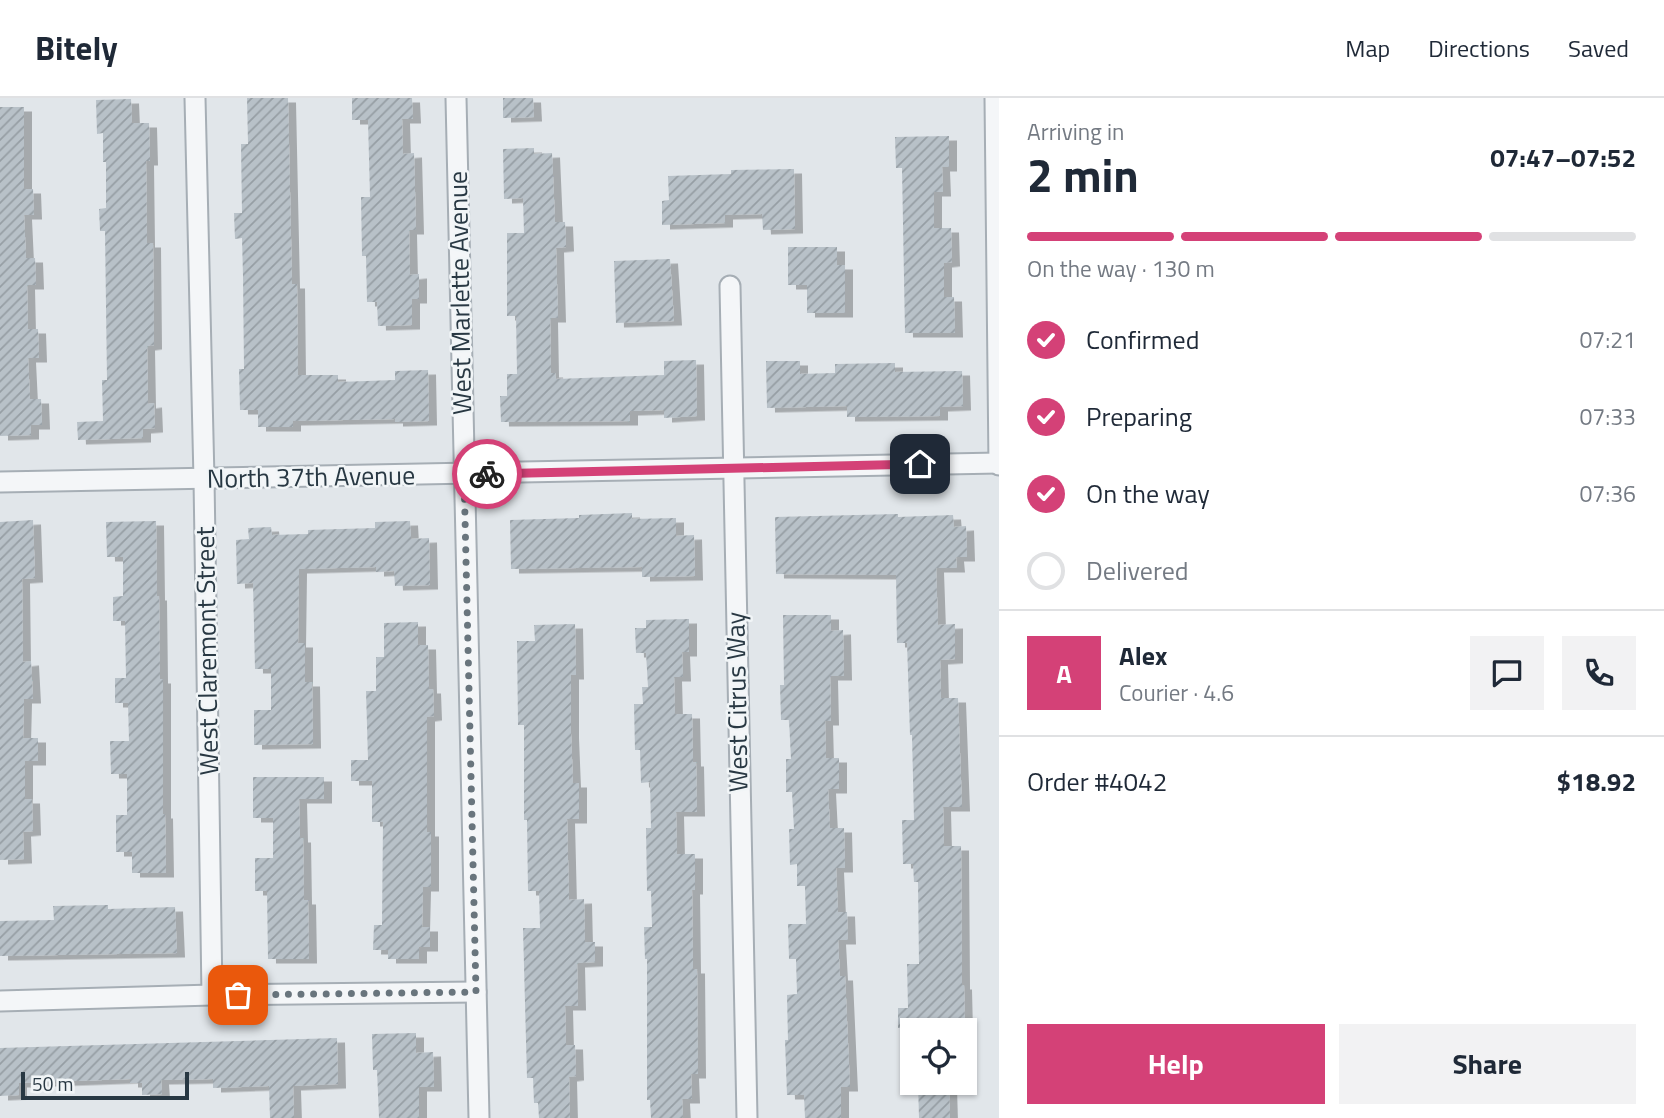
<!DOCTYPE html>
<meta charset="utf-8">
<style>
:root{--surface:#fff;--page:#f2f2f3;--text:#1f2937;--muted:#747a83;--line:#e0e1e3;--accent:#d44177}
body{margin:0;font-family:"Titillium Web",sans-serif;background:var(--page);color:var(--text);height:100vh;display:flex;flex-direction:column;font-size:26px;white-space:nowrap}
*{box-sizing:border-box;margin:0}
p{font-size:23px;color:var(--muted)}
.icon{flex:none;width:38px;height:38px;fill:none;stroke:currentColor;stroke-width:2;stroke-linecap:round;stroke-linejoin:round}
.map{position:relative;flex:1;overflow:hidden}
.drawer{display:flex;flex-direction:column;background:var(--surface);width:665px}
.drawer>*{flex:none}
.fabs{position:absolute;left:900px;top:920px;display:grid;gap:14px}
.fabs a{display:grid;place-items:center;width:77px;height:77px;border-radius:0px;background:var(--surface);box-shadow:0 2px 5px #0004;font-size:35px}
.scale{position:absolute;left:21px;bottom:18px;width:168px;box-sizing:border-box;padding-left:7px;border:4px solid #283843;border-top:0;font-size:19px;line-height:24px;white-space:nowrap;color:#283843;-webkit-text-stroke:5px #f1f5f7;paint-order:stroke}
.pin{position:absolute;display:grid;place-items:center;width:60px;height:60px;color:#fff;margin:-30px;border-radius:14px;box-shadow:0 4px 10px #0006}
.courier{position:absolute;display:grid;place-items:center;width:70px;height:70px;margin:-35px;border:5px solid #d44177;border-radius:50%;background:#fff;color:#222;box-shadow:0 2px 9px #0007}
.head em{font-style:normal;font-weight:700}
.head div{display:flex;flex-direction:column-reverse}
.head{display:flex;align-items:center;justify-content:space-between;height:119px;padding:0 28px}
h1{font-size:46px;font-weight:700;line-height:52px}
.bar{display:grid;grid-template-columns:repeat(4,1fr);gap:10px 7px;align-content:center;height:84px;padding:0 28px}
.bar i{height:9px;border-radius:5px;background:var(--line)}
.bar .on{background:var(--accent)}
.bar p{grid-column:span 4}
.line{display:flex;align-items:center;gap:18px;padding:0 28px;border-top:2px solid var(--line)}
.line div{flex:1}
.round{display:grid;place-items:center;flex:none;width:74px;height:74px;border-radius:0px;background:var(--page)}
ol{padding:0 28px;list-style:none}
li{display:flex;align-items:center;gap:21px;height:77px}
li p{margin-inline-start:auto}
li .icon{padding:7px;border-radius:50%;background:var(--accent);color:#fff;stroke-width:4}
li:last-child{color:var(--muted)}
li i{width:38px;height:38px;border:4px solid var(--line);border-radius:50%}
.button{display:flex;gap:14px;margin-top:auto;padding:14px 28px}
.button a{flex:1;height:80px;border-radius:0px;background:var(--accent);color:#fff;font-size:28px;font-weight:700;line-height:80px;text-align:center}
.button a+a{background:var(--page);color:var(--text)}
header{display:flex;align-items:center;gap:42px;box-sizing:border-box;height:98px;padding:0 35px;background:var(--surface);border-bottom:2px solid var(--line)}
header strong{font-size:33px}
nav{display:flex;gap:38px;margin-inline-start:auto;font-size:24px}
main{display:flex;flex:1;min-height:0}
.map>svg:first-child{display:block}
.building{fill:url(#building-hatch);filter:url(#shadow)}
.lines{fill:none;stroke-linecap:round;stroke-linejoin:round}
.minor-casing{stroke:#a6aeb5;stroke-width:23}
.minor{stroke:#f4f6f8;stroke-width:19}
.done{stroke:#69757d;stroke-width:7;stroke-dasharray:0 12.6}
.route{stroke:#d44177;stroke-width:9}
.labels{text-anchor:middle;stroke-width:5;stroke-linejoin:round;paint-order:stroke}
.street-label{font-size:26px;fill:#283843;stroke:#f1f5f7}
</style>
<header>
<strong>Bitely</strong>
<nav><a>Map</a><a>Directions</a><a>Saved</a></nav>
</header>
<main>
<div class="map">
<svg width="999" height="1020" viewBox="0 0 999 1020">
<defs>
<pattern id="building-hatch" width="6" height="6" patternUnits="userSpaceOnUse" patternTransform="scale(1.75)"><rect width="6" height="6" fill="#b8c1c8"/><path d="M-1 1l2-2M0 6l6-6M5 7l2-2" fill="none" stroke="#969ea4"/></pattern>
<filter id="shadow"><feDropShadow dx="8" dy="4.5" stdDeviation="0" flood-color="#0004"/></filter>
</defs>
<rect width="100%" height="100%" fill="#e1e6ea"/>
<g class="building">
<path d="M247,0h41l4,186h5l1,91h40v7l57,-2v-9l33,-1 1,51 -34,1v-3l-102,2v6h-35v-17h-18l-1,-41h5l-1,-93 -1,-38 -7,1 -1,-26h8l-1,-69h7z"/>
<path d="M352,0h60l1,21h-11l1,35 11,-1 2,77h-7l1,45 9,-1v25h-7v26l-34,1 -1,-24h-10l-1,-46h-4l-1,-59h9l-2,-77h-16z"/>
<path d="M503,0h30l1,19 -31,1z"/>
<path d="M131,1l1,24h17l1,38h-4l1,82h6l1,102 -7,1 1,58 6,-1 1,25 -12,1v9l-65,2 -1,-18 26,-1 -1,-41h5l-2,-149h-5l-1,-22 7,-1v-46h-3v-29l-6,1 -1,-34z"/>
<path d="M0,9h24v82h9l1,26h-10l2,43h9l1,27h-9l1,44h10l1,29h-11l2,41h11l1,26h-11v10l-31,1z"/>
<path d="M949,38v31h-7l1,25h-9v36h17l1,34 -8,1v34h10l1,36h-50l-3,-165h-6l-1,-31z"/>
<path d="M534,50v6l18,-1 3,69h10l1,25 -10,1 2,70h-8l1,55h4l1,6 108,-4v-14l32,-1 1,56 -33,2v-8l-34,1v10l-129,1 -1,-26h7v-22h10l-1,-58h-9v-83h17l-1,-35 -19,1 -1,-50z"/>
<path d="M794,71l1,60 -32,1 -1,-16 -37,1v8l-63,2v-24l7,-1 -1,-24 63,-2v-4z"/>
<path d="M788,149h49v18h8v48h-38v-28h-19z"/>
<path d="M670,161l4,62 -58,2 -2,-62z"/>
<path d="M766,263h34v13l35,-1v-9l60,-1v9l67,-1 1,35 -23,1v9l-93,1v-11l-80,2z"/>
<path d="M632,415v6l44,-1v18l18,-1 1,41 -53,1v-10l-131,2 -1,-49 69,-2v-3z"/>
<path d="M898,416v3l55,-2 1,12 12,-1 1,31h-11l1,11h-21l2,57 17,-1v35l-15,1 1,38h17l4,109h-19l1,39h17l1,139h2l1,42 -67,1v-20h10l-1,-44h12l-1,-82h-4l-1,-18h-10l-1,-44h12l-2,-85h-2l-3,-92h-10l-1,-68 -120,-1 -1,-57z"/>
<path d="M33,422l2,58 -13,1 1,83 8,-1 2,38h-9l-1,39h15v23h-13v38h7l1,32 -10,1 1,27 -24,1v-338z"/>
<path d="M156,423l1,75h2l1,83h3v135h2l1,59h-34v-21h-16v-37h11v-41h-16l-1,-33h19l-1,-38h-13v-25h11l-1,-57h-12v-24l10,-1v-39h-16l-1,-35z"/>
<path d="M410,423l1,18 18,-1 1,47 -35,1 -1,-15 -18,1v-5l-77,2 -1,74h7v39h7l1,62 -59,1v-35h17v-41h-16l-2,-86 -16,1 -1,-44 13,-1 -1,-11 23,-1 1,8 36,-1v-4l67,-2v-6z"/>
<path d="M783,517h48v16l12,-1 1,46h-14l1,45h-6l1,37h13v31h-11l2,39h14l1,40h-9l2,44h9l1,28h-10l2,36h5l5,111h-9v31h-36l-1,-23h-17l-2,-55h3l-1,-45 10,-1 -1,-35h-7l-1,-35h18l-1,-38h-8v-22l-7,1 -1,-36h5l-2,-37h-6v-33h5l-2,-39h-8l-1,-35h4z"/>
<path d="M689,521v33h-7l1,25h-9l1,37h17l1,48h3l1,50h-21l1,42h18v36h-3l1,79h4l1,105h-7l1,25h-10l1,19h-32l-1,-18h-3v-141h-2l-1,-32h8l-1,-36h-4l-1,-63h5l-1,-46 -9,1 -1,-33h-5l-1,-46h9l-1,-17h6l-2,-34h-10l-1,-25h11v-8z"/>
<path d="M418,524v23h10l1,44h4l1,27 -7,1v115h4v55h-8l-1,40h8v20h-11v12h-31v-9h-15l1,-25h8l1,-103h-11v-41h-21v-21h17l-2,-69h10v-34h8v-34z"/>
<path d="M575,526l1,51h-5v59l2,49h6v36h-12l2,81 15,-1 1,43h10v20l-18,1 1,43h-13l1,39h9l1,31 -7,1 1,41h-31l-1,-15h-4l-1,-25h-6l-4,-150h17l-1,-37h-11l-1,-71h-3v-95h-6l-1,-84h18l-1,-16z"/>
<path d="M253,679h71v22h-25l1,39h3l1,62h4l1,59h-41l-1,-68h-12v-33h18v-40h-20z"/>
<path d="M108,807v4l67,-2 2,46 -177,3v-35l54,-1 -1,-14z"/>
<path d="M416,935v20l17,-1 1,35h-15v31h-40l-2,-48h-4l-1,-36z"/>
<path d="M337,940l1,46 -45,2 1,32h-24l-1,-32 -56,2v-9l-52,1 1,14 -20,1v-12h-12v-4l-111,4v12l-19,1v-48z"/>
<path d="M918,985h31l1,35h-31z"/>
</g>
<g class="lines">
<g class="minor-casing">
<g id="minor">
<path d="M195,0l9,381 8,516"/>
<path d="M456,0l23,1020"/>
<path d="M995,0l4,367"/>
<path d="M730,188l17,832"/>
<path d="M0,384l999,-19"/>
<path d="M0,903l212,-6 264,-3"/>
</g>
</g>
<use href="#minor" class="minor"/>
</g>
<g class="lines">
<path class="done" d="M238,897l238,-3 -12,-518h23"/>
<path class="route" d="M487,376l433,-10"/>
</g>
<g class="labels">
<g class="street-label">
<text transform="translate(460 195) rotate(-91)" y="9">West Marlette Avenue</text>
<text transform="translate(311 379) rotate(-1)" y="9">North 37th Avenue</text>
<text transform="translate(207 553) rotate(-91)" y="9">West Claremont Street</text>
<text transform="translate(737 604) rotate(-91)" y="9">West Citrus Way</text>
</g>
</g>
</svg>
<div class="fabs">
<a><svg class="icon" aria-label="locate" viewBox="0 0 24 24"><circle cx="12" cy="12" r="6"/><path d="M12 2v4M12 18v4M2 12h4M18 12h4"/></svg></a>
</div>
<div class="scale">50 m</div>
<div class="pin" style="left:238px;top:897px;background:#ea580c"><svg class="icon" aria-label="bag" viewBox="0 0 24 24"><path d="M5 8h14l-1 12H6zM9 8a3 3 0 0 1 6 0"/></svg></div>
<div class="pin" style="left:920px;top:366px;background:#1f2937"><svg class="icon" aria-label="home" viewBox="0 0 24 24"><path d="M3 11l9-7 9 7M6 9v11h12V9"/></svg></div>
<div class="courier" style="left:487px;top:376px"><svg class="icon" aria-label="bike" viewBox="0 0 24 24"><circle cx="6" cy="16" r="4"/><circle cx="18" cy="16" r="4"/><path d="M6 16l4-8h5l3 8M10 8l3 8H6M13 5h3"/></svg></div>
</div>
<section class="drawer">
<div class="head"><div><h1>2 min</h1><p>Arriving in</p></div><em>07:47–07:52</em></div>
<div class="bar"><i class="on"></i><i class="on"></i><i class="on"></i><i></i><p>On the way · 130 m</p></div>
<ol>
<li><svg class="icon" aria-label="check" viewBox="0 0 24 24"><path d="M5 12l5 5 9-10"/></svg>Confirmed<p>07:21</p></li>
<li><svg class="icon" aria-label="check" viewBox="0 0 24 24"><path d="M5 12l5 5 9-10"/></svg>Preparing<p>07:33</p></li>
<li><svg class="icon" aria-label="check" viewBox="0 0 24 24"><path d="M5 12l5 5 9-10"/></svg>On the way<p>07:36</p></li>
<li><i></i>Delivered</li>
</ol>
<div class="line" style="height:126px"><b class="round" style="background:var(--accent);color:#fff">A</b><div><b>Alex</b><p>Courier · 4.6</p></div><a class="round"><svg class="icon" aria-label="chat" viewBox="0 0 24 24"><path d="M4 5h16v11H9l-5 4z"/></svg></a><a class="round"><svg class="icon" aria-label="phone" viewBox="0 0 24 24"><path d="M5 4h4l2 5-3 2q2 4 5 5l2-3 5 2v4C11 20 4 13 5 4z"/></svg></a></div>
<div class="line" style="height:91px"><div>Order #4042</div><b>$18.92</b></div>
<div class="button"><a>Help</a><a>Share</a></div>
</section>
</main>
